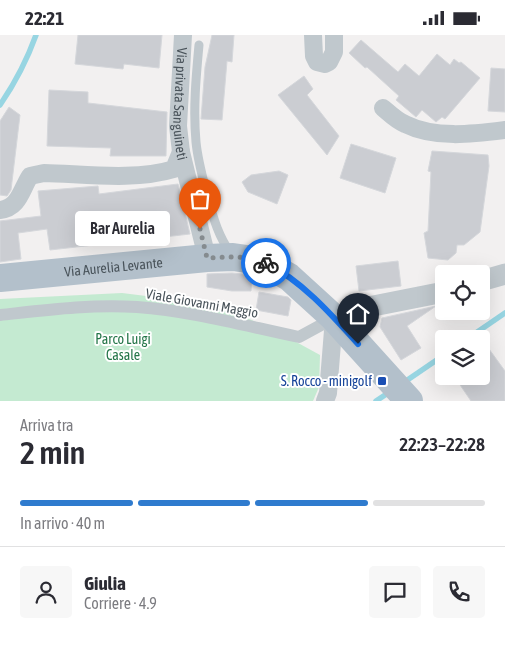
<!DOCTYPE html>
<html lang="it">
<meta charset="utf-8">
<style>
:root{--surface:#fff;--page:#f7f7f7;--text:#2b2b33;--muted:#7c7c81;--line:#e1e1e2;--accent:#2f7bce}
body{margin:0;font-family:"Asap Condensed",sans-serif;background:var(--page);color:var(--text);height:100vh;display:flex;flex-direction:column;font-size:19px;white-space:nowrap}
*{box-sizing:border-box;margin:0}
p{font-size:16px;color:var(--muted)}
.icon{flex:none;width:28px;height:28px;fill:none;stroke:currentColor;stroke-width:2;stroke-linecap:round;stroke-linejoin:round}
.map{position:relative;height:366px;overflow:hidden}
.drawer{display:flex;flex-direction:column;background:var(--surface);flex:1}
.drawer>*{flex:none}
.fabs{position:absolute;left:435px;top:230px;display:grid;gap:10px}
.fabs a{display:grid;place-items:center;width:55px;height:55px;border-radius:5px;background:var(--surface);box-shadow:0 5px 20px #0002;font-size:25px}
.pin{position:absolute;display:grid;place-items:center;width:42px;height:42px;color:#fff;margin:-51px -21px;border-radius:50% 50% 50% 0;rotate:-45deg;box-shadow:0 0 5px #0007}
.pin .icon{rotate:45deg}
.courier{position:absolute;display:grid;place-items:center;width:50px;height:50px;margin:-25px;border:4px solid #1a73e8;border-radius:50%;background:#fff;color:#222;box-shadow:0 1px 6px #0007}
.bubble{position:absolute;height:35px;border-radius:5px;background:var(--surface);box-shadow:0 5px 20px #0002;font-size:16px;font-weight:600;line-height:35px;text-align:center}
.head em{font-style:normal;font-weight:600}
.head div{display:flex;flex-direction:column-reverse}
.head{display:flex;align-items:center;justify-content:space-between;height:85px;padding:0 20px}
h1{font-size:32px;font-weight:600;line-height:38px}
.bar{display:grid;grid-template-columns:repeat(4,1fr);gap:8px 5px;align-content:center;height:60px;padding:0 20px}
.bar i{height:6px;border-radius:4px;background:var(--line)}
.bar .active{background:var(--accent)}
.bar p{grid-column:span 4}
.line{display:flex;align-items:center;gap:12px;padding:0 20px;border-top:1px solid var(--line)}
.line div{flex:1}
.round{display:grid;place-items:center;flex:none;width:52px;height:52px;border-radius:5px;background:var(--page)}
.status{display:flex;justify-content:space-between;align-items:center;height:35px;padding:0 25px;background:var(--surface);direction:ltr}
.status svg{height:14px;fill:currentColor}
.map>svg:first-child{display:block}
.green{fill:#c4ead1}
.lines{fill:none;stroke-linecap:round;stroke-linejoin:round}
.stream{stroke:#97d5e2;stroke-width:5.5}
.building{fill:#cbcdd2;stroke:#d5d7db}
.service{stroke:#c0c8cd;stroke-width:9}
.pedestrian{stroke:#c0c8cd;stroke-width:12}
.minor{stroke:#c0c8cd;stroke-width:18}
.tertiary{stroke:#c0c8cd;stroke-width:21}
.primary{stroke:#b3c0cb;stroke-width:28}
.done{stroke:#858b8f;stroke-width:5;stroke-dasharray:0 9}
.route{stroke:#1a73e8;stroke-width:6}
.transit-dot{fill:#1a4fb4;stroke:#fff;stroke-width:2}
.labels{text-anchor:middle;stroke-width:4;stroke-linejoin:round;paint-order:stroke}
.street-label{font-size:14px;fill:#4a545b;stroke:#fff}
.park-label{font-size:14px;fill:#237548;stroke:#fff}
.transit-label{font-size:14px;fill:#164399;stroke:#fff;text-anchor:end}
</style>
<div class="status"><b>22:21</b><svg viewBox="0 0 49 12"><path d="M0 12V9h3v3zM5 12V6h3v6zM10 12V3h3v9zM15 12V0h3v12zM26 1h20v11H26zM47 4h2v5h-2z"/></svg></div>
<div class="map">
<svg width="505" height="366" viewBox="0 0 505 366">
<rect width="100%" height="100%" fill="#f2f0f0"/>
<path class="green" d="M122,258l96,12 60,27 42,23 -1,32 -6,14h-313v-102z"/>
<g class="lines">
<g class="stream">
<path d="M0,70c15,-22 27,-45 36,-70"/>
<path d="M467,304l38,-26"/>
<path d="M403,348l41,-28"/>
<path d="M376,366l15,-10"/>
</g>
</g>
<g class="building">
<path d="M78,0h84l-3,33 -35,-4 -1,5 -48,-5z"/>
<path d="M212,0h22l-2,27 -5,-1 -5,59 -21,-1 4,-52z"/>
<path d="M361,5l37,32 7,-8 14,12 18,-22 13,11 4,-6 5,4 2,-1 19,16 -35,41 -3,-2 -6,5 -14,-12 -6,7 -20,-17 3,-4 -32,-29 -2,1 -16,-15z"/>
<path d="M491,33l14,1v43l-17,-1z"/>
<path d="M304,41l9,13 -6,6 32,41 -12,19 -49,-60z"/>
<path d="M49,55l39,2v11l79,9 -1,44h-56l1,-8 -64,-2z"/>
<path d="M9,72l11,8 -9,75 -4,6 -7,-1v-74z"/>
<path d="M351,109l45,14 -11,35 -45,-15z"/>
<path d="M432,116l56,4 1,11 -9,66 -16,13h-7l-1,8 -8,7 -20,-2 -4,-25 4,-2 3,-59 -3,-1z"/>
<path d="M279,136l9,4 -11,29 -29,-12 -6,-10 9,-7z"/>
<path d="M178,149l12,50 -140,16 -3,-21 -29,4 3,26 -21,3v-41l41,-5 -3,-25 60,-5 1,8z"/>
<path d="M398,226l3,25 -42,5 -3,-25z"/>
<path d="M232,238l20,2 -1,16h-19l-25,-4v-13z"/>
<path d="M259,257l29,5 3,3 -3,16 -32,-6z"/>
<path d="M436,271l-29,20 14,22 -20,12 -21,-33 2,-9z"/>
<path d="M481,303l24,33v30h-34l-17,-25h27z"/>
</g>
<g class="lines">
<path class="service" d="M199,10c-3,32 -6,65 -3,97 2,21 8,40 13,60 5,18 10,35 21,50"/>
<path class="pedestrian" d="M0,280c46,-5 91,-11 137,-8 55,4 109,19 162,30l35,-19"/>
<g class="minor">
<path id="s1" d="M183,0l-5,91 3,26 26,106"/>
<path d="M313,0l1,21 3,6 8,2 4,-2 5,-10v-17"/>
<path d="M383,73c7,6 14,13 22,16 30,15 68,10 100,6"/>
<path d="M0,175c19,-2 21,-20 30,-34l14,-3c41,1 91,8 130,-4l7,-17"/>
<path d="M325,366l3,-8 6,-75"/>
</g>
<g class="tertiary">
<path d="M481,246l24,-7"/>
<path d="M334,283l19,-8 91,-18"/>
</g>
<path class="primary" id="s2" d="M0,243l207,-20 26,-1 28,4 28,16 45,41 75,83"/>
</g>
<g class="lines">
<path class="done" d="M200,194l7,29c19,-1 41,-3 59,5"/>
<path class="route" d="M266,228c36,18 65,51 92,81"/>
</g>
<rect class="transit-dot" x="377" y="341" width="10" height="10" rx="2.5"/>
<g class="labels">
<g class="street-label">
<text dy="5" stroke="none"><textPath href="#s1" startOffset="69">Via privata Sanguineti</textPath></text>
<text dy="5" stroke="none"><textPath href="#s2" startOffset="114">Via Aurelia Levante</textPath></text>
<text transform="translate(202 268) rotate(10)" y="5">Viale Giovanni Maggio</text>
</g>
<g class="park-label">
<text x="123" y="309">Parco Luigi<tspan x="123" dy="16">Casale</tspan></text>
</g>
<g class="transit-label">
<text x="372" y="351">S. Rocco - minigolf</text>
</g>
</g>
</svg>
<div class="fabs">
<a><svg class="icon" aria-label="locate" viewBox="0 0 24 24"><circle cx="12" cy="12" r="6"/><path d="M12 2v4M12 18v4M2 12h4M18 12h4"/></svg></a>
<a><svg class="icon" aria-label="layers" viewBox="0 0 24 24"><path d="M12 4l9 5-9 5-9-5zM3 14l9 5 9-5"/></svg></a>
</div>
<div class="pin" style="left:200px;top:194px;background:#ea580c"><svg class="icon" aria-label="bag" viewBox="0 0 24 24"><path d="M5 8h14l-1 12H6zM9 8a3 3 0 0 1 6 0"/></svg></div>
<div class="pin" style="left:358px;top:309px;background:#1f2937"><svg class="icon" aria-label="home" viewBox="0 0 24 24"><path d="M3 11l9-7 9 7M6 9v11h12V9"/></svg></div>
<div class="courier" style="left:266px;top:228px"><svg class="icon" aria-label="bike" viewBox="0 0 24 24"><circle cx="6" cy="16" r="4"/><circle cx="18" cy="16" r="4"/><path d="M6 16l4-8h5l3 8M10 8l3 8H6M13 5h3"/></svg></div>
<div class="bubble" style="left:75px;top:176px;width:95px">Bar Aurelia</div>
</div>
<section class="drawer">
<div class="head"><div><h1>2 min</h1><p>Arriva tra</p></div><em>22:23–22:28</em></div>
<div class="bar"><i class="active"></i><i class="active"></i><i class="active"></i><i></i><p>In arrivo · 40 m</p></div>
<div class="line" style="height:90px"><a class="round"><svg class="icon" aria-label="person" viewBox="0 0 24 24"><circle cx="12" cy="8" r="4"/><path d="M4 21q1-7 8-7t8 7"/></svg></a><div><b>Giulia</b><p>Corriere · 4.9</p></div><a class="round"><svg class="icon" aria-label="chat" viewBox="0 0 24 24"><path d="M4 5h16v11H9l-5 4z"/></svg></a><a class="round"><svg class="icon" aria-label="phone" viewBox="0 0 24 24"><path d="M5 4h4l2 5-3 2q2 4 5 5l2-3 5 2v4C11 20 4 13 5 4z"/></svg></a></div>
</section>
